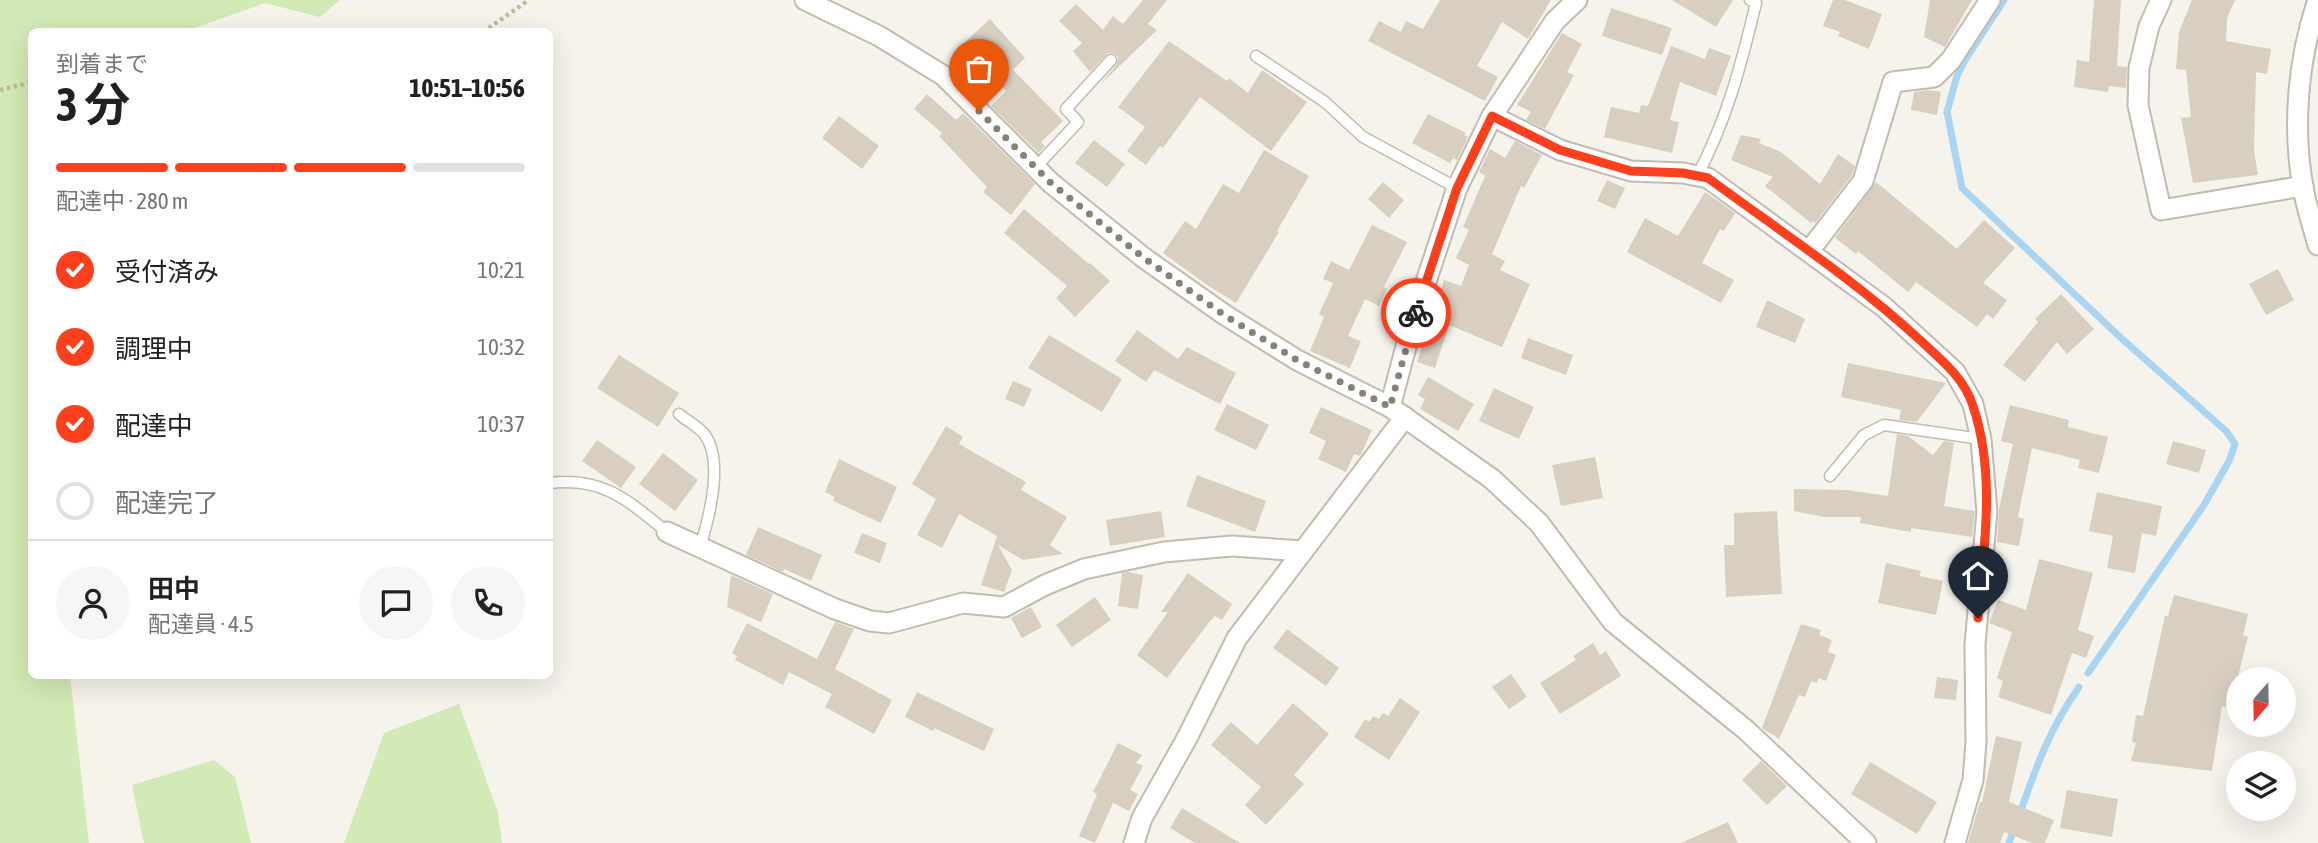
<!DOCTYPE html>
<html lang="ja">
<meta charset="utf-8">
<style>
:root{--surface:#fff;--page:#f6f6f6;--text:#202124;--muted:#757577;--line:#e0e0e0;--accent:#fc3f1d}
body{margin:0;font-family:"Asap Condensed","Noto Sans JP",sans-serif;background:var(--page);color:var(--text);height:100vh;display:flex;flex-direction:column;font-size:26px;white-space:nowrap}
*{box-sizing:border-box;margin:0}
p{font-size:23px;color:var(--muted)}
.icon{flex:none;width:38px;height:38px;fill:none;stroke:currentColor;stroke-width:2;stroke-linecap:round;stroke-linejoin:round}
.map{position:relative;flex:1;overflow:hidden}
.sheet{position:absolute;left:28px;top:28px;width:525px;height:651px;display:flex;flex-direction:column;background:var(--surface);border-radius:10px;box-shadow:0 7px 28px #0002}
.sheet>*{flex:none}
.needle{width:46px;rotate:200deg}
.fabs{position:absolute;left:2226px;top:667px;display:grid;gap:14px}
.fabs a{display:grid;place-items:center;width:70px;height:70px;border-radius:50%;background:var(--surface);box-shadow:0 7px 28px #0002;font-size:35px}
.pin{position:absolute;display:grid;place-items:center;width:60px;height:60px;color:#fff;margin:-72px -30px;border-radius:50% 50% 50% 0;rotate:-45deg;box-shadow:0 0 7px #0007}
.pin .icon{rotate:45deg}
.courier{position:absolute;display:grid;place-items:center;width:70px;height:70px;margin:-35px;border:5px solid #fc3f1d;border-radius:50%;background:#fff;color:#222;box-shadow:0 2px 9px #0007}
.overview em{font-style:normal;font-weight:700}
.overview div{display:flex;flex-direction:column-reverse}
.overview{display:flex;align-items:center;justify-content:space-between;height:119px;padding:0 28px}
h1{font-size:46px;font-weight:700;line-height:52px}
.bar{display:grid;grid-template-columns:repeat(4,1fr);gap:10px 7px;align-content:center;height:84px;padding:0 28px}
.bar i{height:9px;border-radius:5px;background:var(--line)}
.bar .active{background:var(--accent)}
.bar p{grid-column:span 4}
.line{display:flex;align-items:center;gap:18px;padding:0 28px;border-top:2px solid var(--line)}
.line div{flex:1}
.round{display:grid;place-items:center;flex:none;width:74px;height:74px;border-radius:37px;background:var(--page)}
ol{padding:0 28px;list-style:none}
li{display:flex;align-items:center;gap:21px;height:77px}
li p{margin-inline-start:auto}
li .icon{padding:7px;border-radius:50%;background:var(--accent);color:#fff;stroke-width:4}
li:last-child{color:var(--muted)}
li i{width:38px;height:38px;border:4px solid var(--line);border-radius:50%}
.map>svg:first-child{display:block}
.green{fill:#d2eab5}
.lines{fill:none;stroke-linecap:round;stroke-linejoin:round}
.stream{stroke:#a9d4f2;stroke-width:7}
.building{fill:#d8cfc1}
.lane-casing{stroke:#c2bbae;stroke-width:13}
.street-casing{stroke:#c2bbae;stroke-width:23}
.path{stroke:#c4b79f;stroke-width:4.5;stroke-dasharray:3.5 3.5;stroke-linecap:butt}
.lane{stroke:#fff;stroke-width:10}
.street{stroke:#fff;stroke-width:19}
.done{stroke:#878178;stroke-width:7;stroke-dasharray:0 12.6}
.route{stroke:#fc3f1d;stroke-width:9}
</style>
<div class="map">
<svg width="2318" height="843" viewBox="0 0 2318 843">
<rect width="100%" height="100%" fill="#f6f3ec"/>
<g class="green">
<path d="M0,0h340l-20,17 -55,-14 -79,28 -154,1v644h38l19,167h-89z"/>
<path d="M459,704l39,109 4,30h-158l40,-110z"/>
<path d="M214,760l21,17 16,66h-107l-12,-58z"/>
</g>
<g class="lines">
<g class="stream">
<path d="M2004,0l-39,60 -8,16 -10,36 15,76 158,149 106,94 9,13 -6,17 -25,44 -116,168"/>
<path d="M2019,816c17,-49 30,-86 60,-129"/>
<path d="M2009,843l6,-16"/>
</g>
</g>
<g class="building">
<path d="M1143,0h24l-19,24 9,6 -57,55 17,-21 1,-7 -5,-4h-5l-18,19 -17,-21 9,-8 -23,-22 17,-17 27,26 10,-14 10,8z"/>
<path d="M1440,0h111l-23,39 -26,-17 -25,44 21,11 -13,24 -117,-60 11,-20 22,11 5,-11 17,8z"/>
<path d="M1672,0h61l-17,27z"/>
<path d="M1833,0h12l37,14 -13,35 -31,-13 2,-4 -17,-6z"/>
<path d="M1930,0h42l-27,47 -21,-10z"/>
<path d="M2094,0h27l-4,66 10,1 -1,21 -17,-2 -1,6 -34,-5 3,-27 12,2z"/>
<path d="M2192,0h43l-8,18 -1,23 45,8 -4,25 -11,-2 -2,78 4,25 -65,8 -12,-65 10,-1 -5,-47 -10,-1 3,-37z"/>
<path d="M1611,8l61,20 -10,27 -60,-19z"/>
<path d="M990,19l35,39 -12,12 50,51 -22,21 4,4 -6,7 -48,-47 15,-15 -43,-47z"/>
<path d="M1562,33l20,11 -15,28 7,3 -29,54 -19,-9 5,-8 -14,-7z"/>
<path d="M1169,41l58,40 2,-3 19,15 14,-23 45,32 -36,49 -71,-54 -37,51 -3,-2 -14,19 -19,-14 18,-24 -27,-20z"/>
<path d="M1671,46l34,13 4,-11 22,8 -15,40 -36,-14 -10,38 9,2 -7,31 -68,-16 7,-30 28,6 2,-8 7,1z"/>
<path d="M1929,90l12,2 -4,23 -26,-5 3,-18z"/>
<path d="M927,94l29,26 7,-7 72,71 -24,31 -28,-23 4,-5 -48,-51 3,-3 -28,-24z"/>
<path d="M1428,114l38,19 -2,2 4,2 -11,23 -4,-2 -3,5 -38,-20z"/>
<path d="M839,116l40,30 -17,23 -40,-31z"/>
<path d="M1741,135l20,4 -2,4 22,9 39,32 18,-30 17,12 -3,9 -37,48 -3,-2 -1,2 -46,-37 8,-9 -42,-17z"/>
<path d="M1094,140l31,24 -18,23 -32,-24z"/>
<path d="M1515,141l27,14 -18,33 -3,-2 -29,68 13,7 -5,9 30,14 -28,63 -53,-22 -14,43 -18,-6 15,-45 -4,-2 8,-24 4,2 4,-13 17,6 8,-21 -13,-7 13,-28 -6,-3 22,-51 -6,-4 11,-23 15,9z"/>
<path d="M1264,150l45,26 -32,55 2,1 -43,71 -29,-18 -44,-32 22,-32 11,8 27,-45 16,9z"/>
<path d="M1607,180l18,8 -10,21 -18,-8z"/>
<path d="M1383,182l21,18 -15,18 -21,-19z"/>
<path d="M1876,182l81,67 27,-29 31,28 -32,35 24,17 -14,19 -6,-5 -10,13 -61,-45 -8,10 -50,-41 -2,3 -21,-16z"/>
<path d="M1705,192l30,21 -11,18 -4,-2 -18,34 32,17 -13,23 -94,-51 18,-34 33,18z"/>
<path d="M1024,209l65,55 1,-1 20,18 -35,36 -19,-19 11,-12 -63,-53z"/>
<path d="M1372,225l35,17 -23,45 3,2 -8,17 -14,-7 -17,37 13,5 -11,27 -40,-17 14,-34 -5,-3 14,-31 -10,-4 8,-18 18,9z"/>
<path d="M2278,269l16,31 -28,15 -17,-31z"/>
<path d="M2061,294l33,35 -27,25 -10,-12 -32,40 -22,-17 35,-43 -3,-3z"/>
<path d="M1767,300l38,19 -10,24 -39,-16z"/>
<path d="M1137,330l41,29 9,-12 49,26 -16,31 -66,-34 -8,12 -31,-21z"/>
<path d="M1049,335l73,44 -20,33 -74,-44z"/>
<path d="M1528,338l45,17 -7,20 -45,-17z"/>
<path d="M619,355l60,38 -21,34 -61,-39z"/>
<path d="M1848,363l98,20 -29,39 -18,-2 2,-10 -60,-13z"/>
<path d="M1428,377l46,27 -16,27 -38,-22 5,-10 -7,-4z"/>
<path d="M1013,381l19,8 -8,18 -19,-8z"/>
<path d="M1494,388l40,19 -15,32 -40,-18z"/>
<path d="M1227,404l42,21 -13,25 -42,-20z"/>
<path d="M2010,405l59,15 -1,7 40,10 -9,36 -21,-5 2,-8 -48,-12 -14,69 6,2 -5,27 -22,-4 2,-33 14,-65 -12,-3z"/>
<path d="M1321,407l51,23 -11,24 -1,2 -6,-2 -8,18 -28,-13 8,-18 -17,-8z"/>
<path d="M946,426l17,11 -4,7 67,38 -5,8 46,27 -17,28 13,9 -40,6 -25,-15 14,25 -8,22 -23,-7 16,-49 -38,-22 -17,34 -25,-13 19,-36 -24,-15z"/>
<path d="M1897,434l11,2 25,19 11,-14 10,2 -10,63 31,5 -3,26 -61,-9v4l-51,-9 1,-6h-37l-30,-6v-22l53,1 41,6z"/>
<path d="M597,440l39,27 -15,21 -39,-27z"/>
<path d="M2173,441l33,9 -7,23 -33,-9z"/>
<path d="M663,453l35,27 -23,31 -36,-27z"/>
<path d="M1595,457l8,41 -42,8 -9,-41z"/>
<path d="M839,459l58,28 -16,36 -48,-22 2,-4 -10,-5z"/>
<path d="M1197,475l69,26 -11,31 -69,-26z"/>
<path d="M2097,492l65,14 -6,30 -14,-3 -7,40 -28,-5 6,-32 -24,-5z"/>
<path d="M1161,511l4,26 -55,9 -4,-26z"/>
<path d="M1777,511l5,83 -56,3 -2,-52h10v-32z"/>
<path d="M758,527l64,28 -11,26 -27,-12 -1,3 -37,-17z"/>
<path d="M862,533l25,10 -7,20 -26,-10z"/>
<path d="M2039,559l54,14 -15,57 16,6 -8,22 -14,-5 -21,62 -53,-18 5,-16 -6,-3 15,-46 -23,-9 9,-23 28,10z"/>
<path d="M1886,563l35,8 -1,5 23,5 -7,34 -58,-12z"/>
<path d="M1128,572l15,3 -5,34 -20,-3 4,-33z"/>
<path d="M1188,573l44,31 -10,16 -7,-4 -5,5 -43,57 -30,-23 31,-43h-7z"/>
<path d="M731,575l42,19 -12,28 -34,-15z"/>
<path d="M2174,595l74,19 -5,21 5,2 -10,39v34l-16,-4 -10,65 -81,-10 5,-18 -4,-1 4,-27 7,1 22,-100h3z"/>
<path d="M1095,597l16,23 -39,27 -16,-22z"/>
<path d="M1031,607l11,20 -20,11 -11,-20z"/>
<path d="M835,622l19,7 -19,40 57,31 -18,34 -49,-27 7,-13 -43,-22 -6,13 -48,-25 2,-4 -5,-3 15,-30 70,36z"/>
<path d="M1801,624l20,6 -2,5 13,5 -4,12 8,3 -10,26 -7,-3 -2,5 -6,-2 -6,16 -6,-2 -20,44 -17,-11z"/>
<path d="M1287,629l52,39 -13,18 -53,-38z"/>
<path d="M1593,643l7,12 6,-4 15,25 -61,38 -20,-31 36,-23 -3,-4z"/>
<path d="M1511,674l16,23 -18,12 -17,-22z"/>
<path d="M1937,677l21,3 -2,20 -22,-2z"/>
<path d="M917,692l77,37 -10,22 -50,-23 -1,3 -28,-14z"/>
<path d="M1400,698l20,14 -31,48 -35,-23 11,-18 4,3 4,-6 6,3 4,-6 5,3z"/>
<path d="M1293,703l36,31 -35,41 10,9 -38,41 -21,-20 16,-18 -50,-42 20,-23 26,23z"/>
<path d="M1996,736l26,6 -13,60 45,18 -9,23h-13l-28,-11 -4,11h-32l12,-41h2z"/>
<path d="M1118,743l24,12 -6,8 7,3 -13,24 8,4 -9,17 -16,-8 -18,40 -16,-7 18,-42 -4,-2z"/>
<path d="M1761,761l26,25 -20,19 -25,-25z"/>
<path d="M1870,762l67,40 -20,32 -66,-40z"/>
<path d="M2067,790l51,9 -6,38 -52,-9z"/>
<path d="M1182,808l58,35h-45l-25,-15z"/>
<path d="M1728,822l10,21h-57z"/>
</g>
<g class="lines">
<g class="lane-casing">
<g id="lane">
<path d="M1256,56l69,46 38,35 94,51"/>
<path d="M1036,167l42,-45 -12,-13 45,-49"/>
<path d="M1697,176c30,-56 44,-111 59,-173l-6,-3"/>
<path d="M679,414c8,7 20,13 26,21 19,27 4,83 -5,112"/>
<path d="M1830,476l34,-41 20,-10 97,14"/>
<path d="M550,483c54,-6 77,17 117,49"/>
</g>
</g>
<g class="street-casing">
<g id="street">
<path d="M805,0l74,36 65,40 107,107 93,75 81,57 72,45 93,47 102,72 47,44 74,99 133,108 120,113"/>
<path d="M2161,0l-12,26 -10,42 -1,37 23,105 142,-24"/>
<path d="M2318,0c-20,58 -26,127 -15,187 3,20 10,39 15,58"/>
<path d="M1492,116l68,34 71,21 52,2 25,5 176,129 71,65 18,32 8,35 6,73 -12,132 1,98 -3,38 -18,63"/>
<path d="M1809,251l54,-70 30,-99 41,-5 17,-17 39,-60"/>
<path d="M1390,407l22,-83 45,-136 35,-72 63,-95 22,-21"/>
<path d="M667,532l168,77 35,12 19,2 74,-20 41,4 41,-22 39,-16 80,-17 68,-6 71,5"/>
<path d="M1134,843l8,-25 45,-80 50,-100 168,-221"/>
</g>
</g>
<g class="path">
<path d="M483,32l46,-32"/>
<path d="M0,90l32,-8"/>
</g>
<use href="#lane" class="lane"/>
<use href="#street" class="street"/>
</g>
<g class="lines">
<path class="done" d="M979,111l72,72 93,75 80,57 73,45 93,47 26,-94"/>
<path class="route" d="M1416,313l41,-125 35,-72 68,34 71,21 52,2 25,5c72,53 147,102 212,162 21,20 44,37 53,66 23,68 11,142 5,212"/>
</g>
</svg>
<div class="fabs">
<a><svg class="needle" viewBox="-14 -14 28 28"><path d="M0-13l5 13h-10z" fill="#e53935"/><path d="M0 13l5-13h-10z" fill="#757577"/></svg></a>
<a><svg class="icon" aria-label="layers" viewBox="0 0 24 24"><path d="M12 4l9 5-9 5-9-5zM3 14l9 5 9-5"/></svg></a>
</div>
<div class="pin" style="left:979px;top:111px;background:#ea580c"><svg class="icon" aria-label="bag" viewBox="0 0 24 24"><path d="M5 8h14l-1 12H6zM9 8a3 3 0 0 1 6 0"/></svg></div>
<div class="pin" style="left:1978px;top:618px;background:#1f2937"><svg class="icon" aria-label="home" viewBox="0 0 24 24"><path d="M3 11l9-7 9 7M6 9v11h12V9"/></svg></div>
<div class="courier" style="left:1416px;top:313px"><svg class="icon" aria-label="bike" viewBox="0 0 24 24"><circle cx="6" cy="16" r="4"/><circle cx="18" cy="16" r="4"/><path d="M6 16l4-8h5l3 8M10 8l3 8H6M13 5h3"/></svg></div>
<section class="sheet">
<div class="overview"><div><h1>3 分</h1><p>到着まで</p></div><em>10:51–10:56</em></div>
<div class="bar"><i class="active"></i><i class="active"></i><i class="active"></i><i></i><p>配達中 · 280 m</p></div>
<ol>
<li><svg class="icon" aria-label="check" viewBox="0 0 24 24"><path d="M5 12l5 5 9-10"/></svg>受付済み<p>10:21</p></li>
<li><svg class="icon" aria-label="check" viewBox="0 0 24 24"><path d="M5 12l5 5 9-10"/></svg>調理中<p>10:32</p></li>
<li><svg class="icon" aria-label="check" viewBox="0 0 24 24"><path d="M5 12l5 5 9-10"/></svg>配達中<p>10:37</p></li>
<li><i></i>配達完了</li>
</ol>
<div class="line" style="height:126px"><a class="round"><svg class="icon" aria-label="person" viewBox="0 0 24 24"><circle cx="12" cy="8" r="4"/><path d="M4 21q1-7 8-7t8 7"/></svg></a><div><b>田中</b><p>配達員 · 4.5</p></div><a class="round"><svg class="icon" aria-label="chat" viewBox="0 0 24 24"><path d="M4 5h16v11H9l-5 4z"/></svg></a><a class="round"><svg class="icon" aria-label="phone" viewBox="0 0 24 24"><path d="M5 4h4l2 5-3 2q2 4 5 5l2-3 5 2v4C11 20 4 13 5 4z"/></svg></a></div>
</section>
</div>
